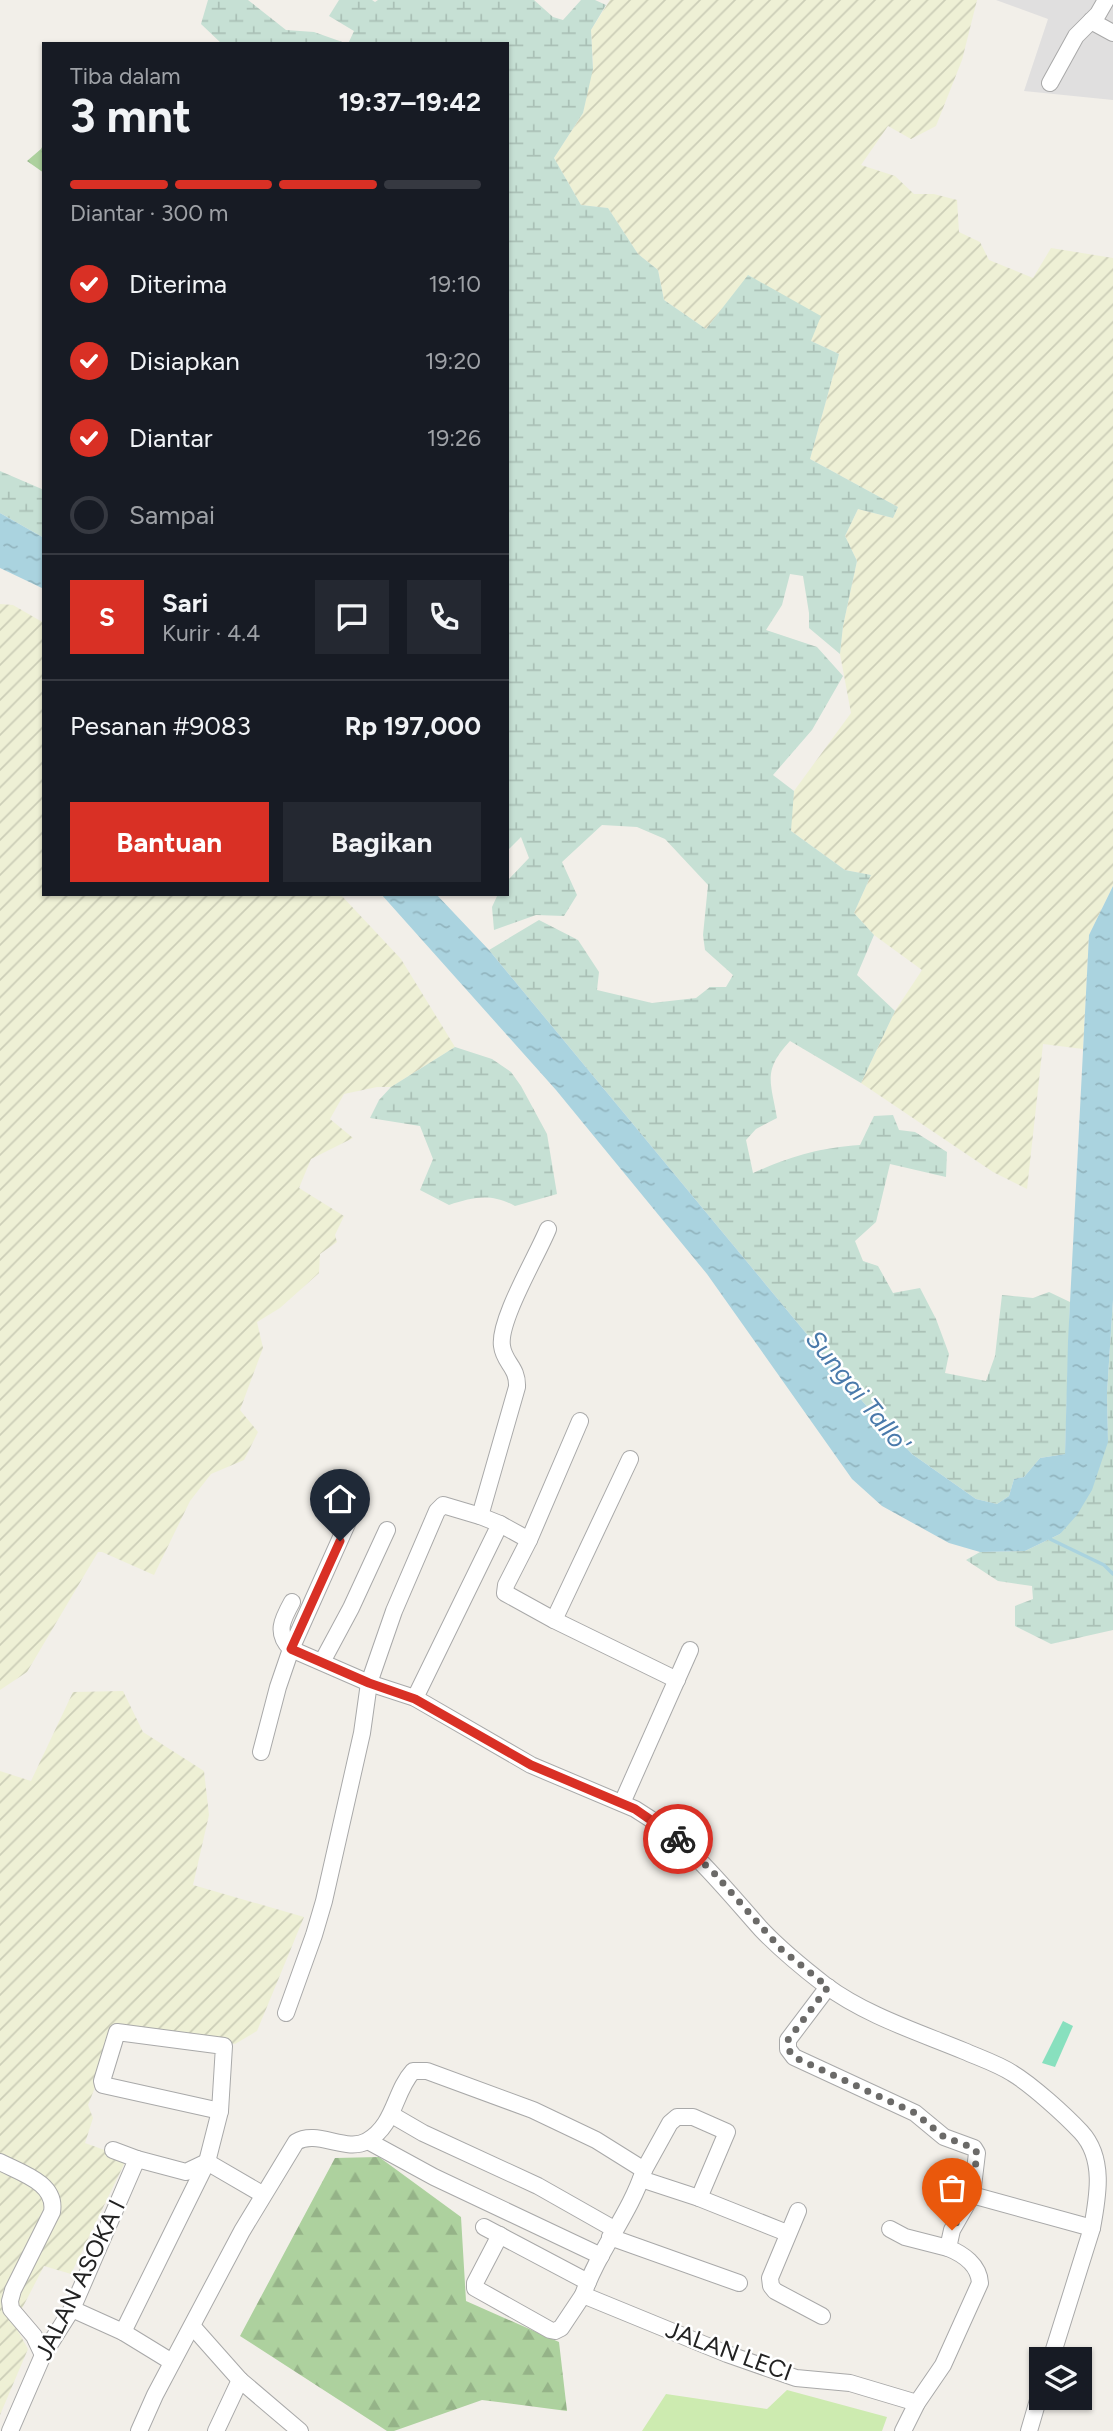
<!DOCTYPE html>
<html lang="id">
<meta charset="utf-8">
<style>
:root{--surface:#171b24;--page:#242831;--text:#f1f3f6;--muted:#9ea1a6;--line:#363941;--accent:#d93025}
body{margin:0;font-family:Figtree,sans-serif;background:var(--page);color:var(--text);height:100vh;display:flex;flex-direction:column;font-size:26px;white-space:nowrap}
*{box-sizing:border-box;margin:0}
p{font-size:23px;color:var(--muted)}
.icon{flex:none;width:38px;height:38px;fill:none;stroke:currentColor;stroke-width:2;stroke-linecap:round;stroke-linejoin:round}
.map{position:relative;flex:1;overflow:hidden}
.side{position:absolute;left:42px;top:42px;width:467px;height:854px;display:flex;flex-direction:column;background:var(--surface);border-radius:0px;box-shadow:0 2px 5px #0004}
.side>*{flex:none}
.controls{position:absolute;left:1029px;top:2347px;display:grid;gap:14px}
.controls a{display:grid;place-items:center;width:63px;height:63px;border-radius:0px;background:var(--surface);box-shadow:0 2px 5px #0004;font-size:35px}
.pin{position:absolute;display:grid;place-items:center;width:60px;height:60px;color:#fff;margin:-72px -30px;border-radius:50% 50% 50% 0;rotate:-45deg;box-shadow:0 0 7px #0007}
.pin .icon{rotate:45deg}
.courier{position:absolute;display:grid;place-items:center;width:70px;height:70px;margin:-35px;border:5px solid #d93025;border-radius:50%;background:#fff;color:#222;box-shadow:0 2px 9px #0007}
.head em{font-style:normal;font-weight:700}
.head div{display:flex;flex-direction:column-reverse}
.head{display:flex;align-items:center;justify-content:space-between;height:119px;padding:0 28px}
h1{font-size:46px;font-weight:700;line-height:52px}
.bar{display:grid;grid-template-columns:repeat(4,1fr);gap:10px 7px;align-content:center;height:84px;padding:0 28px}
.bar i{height:9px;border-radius:5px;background:var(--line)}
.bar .selected{background:var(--accent)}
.bar p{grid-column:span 4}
.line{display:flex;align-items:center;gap:18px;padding:0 28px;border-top:2px solid var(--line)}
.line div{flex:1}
.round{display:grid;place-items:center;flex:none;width:74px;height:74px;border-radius:0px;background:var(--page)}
ol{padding:0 28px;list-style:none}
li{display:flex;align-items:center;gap:21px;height:77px}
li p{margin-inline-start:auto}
li .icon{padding:7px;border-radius:50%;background:var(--accent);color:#fff;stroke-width:4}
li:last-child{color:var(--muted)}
li i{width:38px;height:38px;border:4px solid var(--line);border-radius:50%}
.primary-button{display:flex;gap:14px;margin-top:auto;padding:14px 28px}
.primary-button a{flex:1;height:80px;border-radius:0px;background:var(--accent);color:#fff;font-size:28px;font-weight:700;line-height:80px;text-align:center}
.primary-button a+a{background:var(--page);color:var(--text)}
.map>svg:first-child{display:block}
.residential{fill:#e0dfdf}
.farmland{fill:url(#farmland-furrows)}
.grass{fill:#cdebb0}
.forest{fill:url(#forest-firs)}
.wetland{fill:url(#wetland-marsh)}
.pitch{fill:#88e0be}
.water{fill:url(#water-ripples)}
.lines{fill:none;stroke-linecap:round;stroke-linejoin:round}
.stream{stroke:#aad3df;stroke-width:3.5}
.minor-casing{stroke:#a9a9a9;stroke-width:18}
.minor{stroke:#fff;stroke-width:16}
.done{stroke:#6b6a68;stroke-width:7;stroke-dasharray:0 12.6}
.route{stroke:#d93025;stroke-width:9}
.labels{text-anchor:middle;stroke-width:5;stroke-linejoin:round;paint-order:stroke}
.street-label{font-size:24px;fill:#222;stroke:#fff}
.water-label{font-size:26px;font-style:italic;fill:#4a7aab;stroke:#fff}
</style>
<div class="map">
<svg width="1113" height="2431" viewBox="0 0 1113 2431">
<defs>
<pattern id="farmland-furrows" width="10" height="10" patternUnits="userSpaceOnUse" patternTransform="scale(1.75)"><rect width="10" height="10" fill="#eef0d5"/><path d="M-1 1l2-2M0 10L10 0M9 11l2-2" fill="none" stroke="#ccceb7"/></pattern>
<pattern id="forest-firs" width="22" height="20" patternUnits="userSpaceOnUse" patternTransform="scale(1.75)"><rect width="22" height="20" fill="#add19e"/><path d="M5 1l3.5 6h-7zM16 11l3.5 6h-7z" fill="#95b388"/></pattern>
<pattern id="wetland-marsh" width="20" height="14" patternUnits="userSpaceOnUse" patternTransform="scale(1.75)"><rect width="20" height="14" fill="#c6e0d4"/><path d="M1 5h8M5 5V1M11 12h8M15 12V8" fill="none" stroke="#aac0b6"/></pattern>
<pattern id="water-ripples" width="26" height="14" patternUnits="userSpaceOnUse" patternTransform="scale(1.75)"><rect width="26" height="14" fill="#aad3df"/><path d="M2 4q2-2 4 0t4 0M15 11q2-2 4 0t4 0" fill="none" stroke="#92b5bf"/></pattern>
</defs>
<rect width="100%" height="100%" fill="#f2efe9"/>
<path class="residential" d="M996,0h117v100l-89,-9 24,-72z"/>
<g class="farmland">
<path d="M610,0h367l-15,60 -26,66 -25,13 -23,-13 -27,39 34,11 19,18h20l23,6 2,32 21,10 9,18 44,18 18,-30 62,10v628l-24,49 -6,114 -40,-5 -16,145 -34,-17 -132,-89 34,-72 27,-41 -48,-35 -20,-22 17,-38 -26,-5 -54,-39v-18l3,-22 57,-78 -11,-59 3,-28 14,-65 -12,-25 13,-27 35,9 5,-11 -88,-48 29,-105 -28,-13 -62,-66 -43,54 -42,-29 -6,-30 -20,-16 -30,-46 -27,-3 -27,-47 29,-45 10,-49 -2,-34z"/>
<path d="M0,604l13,1 31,18v271h296l61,65 54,88 -64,40h-14l-33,7 -14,25 23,19 -42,21 -12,29 45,28 -9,19 2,7 -17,12 -1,19 -39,35 -23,14 6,26 -23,62 18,22 -14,28 -33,14 -21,27 -36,74 -52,-23h-4l-71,120 -27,18z"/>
<path d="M123,1691l20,41 61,39 5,44 -16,70 111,32 -47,114 -22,13 -118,-12 -29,73 5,13 -8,25 42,15 -56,116 -27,-8 -30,58 14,25 -28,66v-644l31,10 42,-89z"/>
</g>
<path class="grass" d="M787,2390l100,27 -5,14h-240l24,-37 101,15z"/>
<g class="forest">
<path d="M44,143v30l-17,-12 14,-12z"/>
<path d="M379,2157l82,60 5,84 93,41 8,69 -85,-11 -88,31h-7l-147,-95 95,-178z"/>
</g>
<g class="wetland">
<path d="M208,0h40l38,30 28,2 34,12 6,-13 -25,-15 10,-16h33l3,2 3,-2h156l19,17 10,3 18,-20h14l11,5 -15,25 2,39 -10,44 -29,45 27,47 27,3 30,46 20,16 6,30 42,29 42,-54 73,41 -10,25 28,13 -29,105 88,48 -5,11 -35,-9 -13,27 12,25 -14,65 -3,28 -31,-26v-15l-6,-37 -13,-2 -8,31 -16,25 51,17 26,29 -31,54 -39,45 21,16 -3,40 54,39 26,5 -17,38 20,22 -17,40 38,36 -34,72 -71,-42c-28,30 -19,41 -13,77l-21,11 -10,11 7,33c39,-17 65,-25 107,-28l14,-29 19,-1 6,15 16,2 32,20 -1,25 -56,-13 -14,58 -21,19 8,20 15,5 15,27 27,-5 16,31 13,35 -4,19 41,8 9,-25 7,-61 31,3 16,-6 21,10 -5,152 -25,4 -16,19 -10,2 -5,17 -12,8 -21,-5 -64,-45 -49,-52 -374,-452 50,-30 39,20 21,32 -2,18 55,13 44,-5 14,-11h16l7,-12 -28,-25 -2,-15 5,-50 -43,-46 -28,-12 -35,-2 -40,37 15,33 -13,21 -28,-1 -42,15 -2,-23 6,-13h10v-14l21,-22 -8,-21 -13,13v-806h-286l-21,-20z"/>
<path d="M0,471l44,19v48l-44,-25z"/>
<path d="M455,1047l37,12 19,13 10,14 26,48 10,60 -42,12c-24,-13 -41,-9 -66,-1l-29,-15 13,-31 -13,-33 -50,-8 9,-18 12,-13z"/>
<path d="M1113,1300v330l-62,14 -36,-18v-20l18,-7 -1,-13 -34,-5 -32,-21 14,-8 45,-1 35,-17 48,-93 -1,-48z"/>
</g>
<path class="pitch" d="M1063,2021l10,5 -18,41 -13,-4z"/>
<g class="water">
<path d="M0,513l44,25v51l-44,-21z"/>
<path d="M1113,886v414l-6,93 1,49 -16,48 -15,25 -17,19 -35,17 -45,1 -31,-9 -67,-37 -30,-27 -145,-205 -151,-184 -175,-196h55l53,56 374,452 49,52 64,45 21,5 12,-8 5,-17 10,-2 16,-19 25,-4 3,-113 21,-406z"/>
</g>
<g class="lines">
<path class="stream" d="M1050,1539l54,26 9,9"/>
<g class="minor-casing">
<g id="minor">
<path d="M1091,21l22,12"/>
<path d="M1050,83l26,-47 22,-22 8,-14"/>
<path d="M580,1421l-51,119 -23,45 -1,8 49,27 123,60"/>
<path d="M360,1495l-69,154 78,34 46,15 116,67 104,44c52,31 86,75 126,120 19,20 42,39 64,56 40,30 93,47 139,66 16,7 34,13 48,22 20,12 53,42 69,59 24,26 17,64 11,96l-41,131"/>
<path d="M480,1516l37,-129c1,-20 -13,-24 -15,-41 -4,-25 35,-90 46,-117"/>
<path d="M500,1524l29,16"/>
<path d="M554,1620l76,-161"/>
<path d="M322,1662l29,-54 36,-78"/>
<path d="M261,1752l17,-65 13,-38c-16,-16 -9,-29 1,-47"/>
<path d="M622,1803l68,-153"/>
<path d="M828,1987l-40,53v9l6,8 121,56 29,24 30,11 3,5 -5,42 -20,35 -4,18c15,6 31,17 32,35l-37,82 -26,38 -14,28"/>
<path d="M286,2013l28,-78 10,-34 38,-168 7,-50 25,-72 43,-100 6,-6 37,11 20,8 -85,174"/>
<path d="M117,2032l107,14 -4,65 -117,-26 -1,-4z"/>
<path d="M392,2115l31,18 115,53 76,43"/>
<path d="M368,2141l66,36 167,79"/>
<path d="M113,2150l24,9"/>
<path d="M0,2162c21,11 57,21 52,50l-39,78 -3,11 1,8 23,27 9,19"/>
<path d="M207,2162l55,32"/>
<path d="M641,2179l58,19 88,35"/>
<path d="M972,2195l120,33"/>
<path d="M798,2211l-28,67 1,8 4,5 47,25"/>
<path d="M484,2227l104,55"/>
<path d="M890,2229l15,8 43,11"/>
<path d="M500,2235l-25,48v5l75,42 5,1 6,-3 22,-33 144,59 69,24 54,5 67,20"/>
<path d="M610,2237l129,46"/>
<path d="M583,2295c15,-44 47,-81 61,-125"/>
<path d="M72,2309l51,23 49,30"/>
<path d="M193,2327l47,53 60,51"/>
<path d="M123,2332l84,-170 13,-51"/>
<path d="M10,2431l33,-76 29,-46 65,-150 49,13 21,-10"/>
<path d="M139,2431l16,-36 87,-164 54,-89c21,-13 50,11 71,-1 28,-16 27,-49 46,-70h14l106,39 63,30 48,30 26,-47 7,-6h16l34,15 -28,66"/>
<path d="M216,2431l24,-51"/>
<path d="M1029,2431l12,-41"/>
</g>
</g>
<use href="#minor" class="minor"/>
</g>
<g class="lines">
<path class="done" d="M678,1839l36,34 67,76 47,38 -40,53v9l6,8 121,56 29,24 30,11 3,5 -5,42 -20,35"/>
<path class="route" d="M340,1541l-49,108 78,34 46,16 116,66 104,44 43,30"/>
</g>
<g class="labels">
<g class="street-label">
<text transform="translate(80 2280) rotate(-64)" y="8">JALAN ASOKA I</text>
<text transform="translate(729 2351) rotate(20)" y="8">JALAN LECI</text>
</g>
<g class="water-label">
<text transform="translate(858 1391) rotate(51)" y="9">Sungai Tallo'</text>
</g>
</g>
</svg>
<div class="controls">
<a><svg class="icon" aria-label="layers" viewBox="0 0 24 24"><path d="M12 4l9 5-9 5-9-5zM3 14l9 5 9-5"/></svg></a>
</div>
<div class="pin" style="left:952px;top:2230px;background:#ea580c"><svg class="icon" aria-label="bag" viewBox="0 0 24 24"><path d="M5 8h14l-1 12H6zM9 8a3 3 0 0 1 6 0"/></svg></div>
<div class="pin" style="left:340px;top:1541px;background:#1f2937"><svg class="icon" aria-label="home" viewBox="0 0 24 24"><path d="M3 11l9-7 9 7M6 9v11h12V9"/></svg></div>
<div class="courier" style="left:678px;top:1839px"><svg class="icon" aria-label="bike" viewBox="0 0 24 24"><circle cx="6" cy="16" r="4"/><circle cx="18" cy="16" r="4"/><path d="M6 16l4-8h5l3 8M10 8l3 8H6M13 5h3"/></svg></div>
<section class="side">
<div class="head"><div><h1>3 mnt</h1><p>Tiba dalam</p></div><em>19:37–19:42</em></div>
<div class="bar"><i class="selected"></i><i class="selected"></i><i class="selected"></i><i></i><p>Diantar · 300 m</p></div>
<ol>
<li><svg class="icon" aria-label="check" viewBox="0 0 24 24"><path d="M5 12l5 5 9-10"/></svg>Diterima<p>19:10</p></li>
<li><svg class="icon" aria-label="check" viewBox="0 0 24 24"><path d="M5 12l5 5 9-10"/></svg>Disiapkan<p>19:20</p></li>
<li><svg class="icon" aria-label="check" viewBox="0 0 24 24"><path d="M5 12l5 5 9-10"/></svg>Diantar<p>19:26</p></li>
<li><i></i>Sampai</li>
</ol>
<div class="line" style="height:126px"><b class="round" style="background:var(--accent);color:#fff">S</b><div><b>Sari</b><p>Kurir · 4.4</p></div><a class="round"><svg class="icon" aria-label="chat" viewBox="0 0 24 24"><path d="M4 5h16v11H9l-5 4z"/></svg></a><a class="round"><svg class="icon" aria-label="phone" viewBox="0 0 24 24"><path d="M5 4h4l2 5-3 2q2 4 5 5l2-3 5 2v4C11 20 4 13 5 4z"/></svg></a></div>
<div class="line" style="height:91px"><div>Pesanan #9083</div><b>Rp 197,000</b></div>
<div class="primary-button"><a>Bantuan</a><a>Bagikan</a></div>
</section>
</div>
